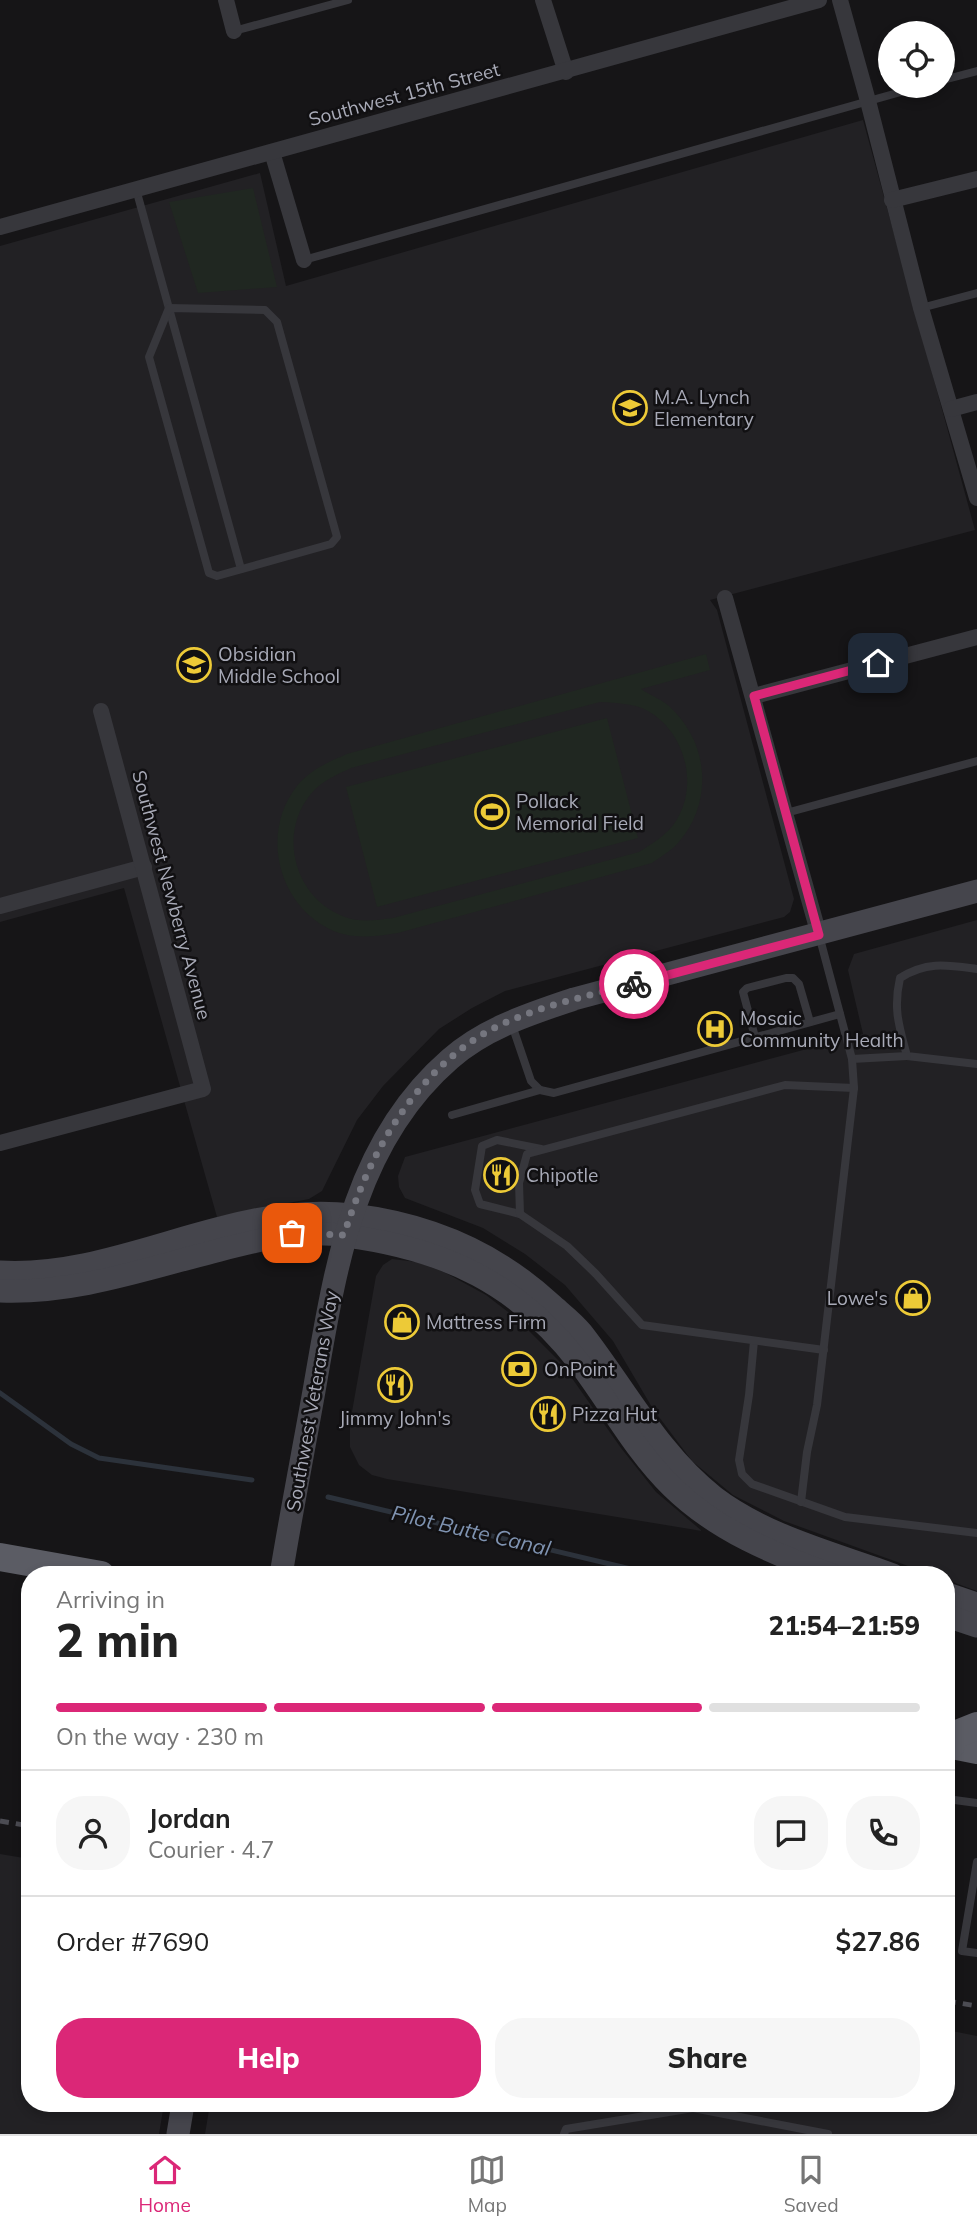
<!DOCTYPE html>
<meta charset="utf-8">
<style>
:root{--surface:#fff;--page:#f6f6f6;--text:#222;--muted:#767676;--line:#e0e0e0;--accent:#db2777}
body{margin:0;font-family:Mulish,sans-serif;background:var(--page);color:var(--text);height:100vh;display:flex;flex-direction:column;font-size:26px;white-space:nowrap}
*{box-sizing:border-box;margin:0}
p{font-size:23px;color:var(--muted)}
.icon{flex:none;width:38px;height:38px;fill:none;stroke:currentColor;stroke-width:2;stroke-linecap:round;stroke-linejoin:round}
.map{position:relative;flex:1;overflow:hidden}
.details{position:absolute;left:21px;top:1566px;width:934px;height:546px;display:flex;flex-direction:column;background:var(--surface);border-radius:28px;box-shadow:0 4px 10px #0003}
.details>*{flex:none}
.fabs{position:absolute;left:878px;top:21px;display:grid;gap:14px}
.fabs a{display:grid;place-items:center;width:77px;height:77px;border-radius:50%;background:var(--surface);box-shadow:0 4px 10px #0003;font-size:35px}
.pin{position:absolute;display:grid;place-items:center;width:60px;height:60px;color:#fff;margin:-30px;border-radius:14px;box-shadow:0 4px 10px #0006}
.courier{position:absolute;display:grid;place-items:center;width:70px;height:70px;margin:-35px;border:5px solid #db2777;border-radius:50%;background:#fff;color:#222;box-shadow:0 2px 9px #0007}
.headline em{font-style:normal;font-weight:800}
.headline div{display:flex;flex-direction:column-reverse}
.headline{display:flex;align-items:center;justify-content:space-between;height:119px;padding:0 35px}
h1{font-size:46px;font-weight:800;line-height:52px}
.bar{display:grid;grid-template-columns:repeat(4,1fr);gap:10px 7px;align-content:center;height:84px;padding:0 35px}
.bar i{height:9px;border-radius:5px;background:var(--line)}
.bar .selected{background:var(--accent)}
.bar p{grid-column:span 4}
.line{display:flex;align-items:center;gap:18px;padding:0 35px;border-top:2px solid var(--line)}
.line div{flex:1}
.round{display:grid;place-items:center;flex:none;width:74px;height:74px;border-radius:28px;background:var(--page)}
.button{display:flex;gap:14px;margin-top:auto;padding:14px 35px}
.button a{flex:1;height:80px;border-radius:28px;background:var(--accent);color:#fff;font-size:28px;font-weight:800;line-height:80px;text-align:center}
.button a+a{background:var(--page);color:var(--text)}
.menu{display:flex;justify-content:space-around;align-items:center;height:98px;border-top:2px solid var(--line);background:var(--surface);font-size:19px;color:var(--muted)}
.menu a{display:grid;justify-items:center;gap:4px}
.menu .selected{color:var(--accent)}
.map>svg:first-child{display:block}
.built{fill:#222124}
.green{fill:#202721;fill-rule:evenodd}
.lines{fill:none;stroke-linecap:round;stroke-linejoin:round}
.stream{stroke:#2c323b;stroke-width:5}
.service{stroke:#37373c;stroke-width:8}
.minor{stroke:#37373c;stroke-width:16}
.secondary{stroke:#45454c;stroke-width:23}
.trunk{stroke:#5b5c64;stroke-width:28}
.rail{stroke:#4c4c53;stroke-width:5;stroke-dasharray:9 7;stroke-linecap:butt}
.done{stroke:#75767f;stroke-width:7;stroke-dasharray:0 12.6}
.route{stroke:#db2777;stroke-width:9}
.labels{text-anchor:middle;stroke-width:5;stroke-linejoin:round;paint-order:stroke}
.street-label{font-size:19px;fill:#a8aab7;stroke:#111012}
.poi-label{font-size:19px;fill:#a8aab7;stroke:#111012;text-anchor:start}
.water-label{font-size:21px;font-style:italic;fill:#7f93b1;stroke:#111012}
</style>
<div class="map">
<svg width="977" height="2134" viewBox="0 0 977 2134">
<rect width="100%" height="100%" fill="#161517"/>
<g class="built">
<path d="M863,120l112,410 -265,70 7,10 77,289 -4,13 -6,5 -279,74 -33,17 -33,21 -56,57 -26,34 -35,71 -13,8 -92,18 -93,-329 -124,34v-676l260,-73 26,113z"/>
<path d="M977,920v671l-30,-11v-5h-14l-149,-54 -51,-26 -41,-34 -39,-52 -40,-68 -48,-56 -40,-31 -42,-26 -78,-30 -6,-11 -1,-11 7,-19 458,-123 -15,-64 6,-16z"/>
<path d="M392,1259l25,3 27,10 42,23 31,24 45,45 59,84 35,44 46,39 -315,-52 -15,-4 -13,-10 -9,-18v-24l26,-147 7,-11z"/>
<path d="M0,1854l30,5v245h134l-5,30h-159z"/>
<path d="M947,2030l30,6v98h-772l5,-30h737z"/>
</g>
<g class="green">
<path d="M253,188l24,99 -79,6 -29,-91z"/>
<path d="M706,654l4,16 -69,19c9,6 20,10 28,17 40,36 45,96 9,137 -7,8 -18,14 -26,20l-254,70c-20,3 -40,6 -59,0 -59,-21 -81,-98 -42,-147 13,-16 31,-24 50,-32zM600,702c17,1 33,1 48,9 37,21 51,74 28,110 -9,14 -23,22 -37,31l-246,66c-16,2 -32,5 -48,-1 -49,-17 -68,-81 -35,-122 10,-13 26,-20 41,-27z"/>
<path d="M607,718l31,120 -261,69 -31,-120z"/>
</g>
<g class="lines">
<g class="stream">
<path d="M0,1393l71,51 28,14 153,22"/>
<path d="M328,1497l328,78"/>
</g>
<g class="service">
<path d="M234,31l114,-31"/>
<path d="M943,80l34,-9"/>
<path d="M136,189l105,380"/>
<path d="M304,260l618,-174"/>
<path d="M169,308l96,2 12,12 60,215 -6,7 -114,32 -8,-3 -60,-216z"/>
<path d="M921,308l56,-15"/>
<path d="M786,813l191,-52"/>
<path d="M977,969c-30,-4 -50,-8 -77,9 -7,31 -1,48 7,78l70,8"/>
<path d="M512,1025l19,56 9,9 14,3 286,-79"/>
<path d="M755,1037l-12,-45 4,-4 39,-10h7l6,6 11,38"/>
<path d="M852,1059l55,-3"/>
<path d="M452,1115l88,-25"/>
<path d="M520,1214l-40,-10 -5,-14 7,-44 15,-6 44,9"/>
<path d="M754,1341l-5,54 -10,65 3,14 10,10 93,33 132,16"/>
<path d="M824,1350l-182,-25 -46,-51 -29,-28 -47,-32 -1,-31 8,-29 258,-69 69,3"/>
<path d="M801,1502l6,-50 10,-47 37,-317 -2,-29 -33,-124"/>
<path d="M947,1766l3,-18"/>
<path d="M947,1799l30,4"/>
<path d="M977,1862l-15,89 15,2"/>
<path d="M564,2134l2,-5 127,-21 135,26"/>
</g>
<g class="minor">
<path d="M226,0l8,31"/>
<path d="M543,0l23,72"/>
<path d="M840,0l28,101 53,207 56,190"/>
<path d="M272,152l32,108"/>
<path d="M892,200l85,-21"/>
<path d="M0,227l819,-227"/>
<path d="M951,409l26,-7"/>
<path d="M725,598l94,337"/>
<path d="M754,696l223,-59"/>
<path d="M0,906l144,-39"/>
<path d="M0,1143l203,-54 -102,-378"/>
</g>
<g class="secondary">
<path d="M0,1272c120,7 231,-72 352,-57 76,9 143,37 199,89 10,9 22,18 31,29 43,55 76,120 132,164 51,39 119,56 179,78"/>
<path d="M0,1291c73,3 142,-21 212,-39 47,-12 86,-23 135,-16 98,13 172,48 233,128 31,41 55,87 92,123 45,44 102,67 160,88"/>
<path d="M281,1575c10,-61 22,-122 33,-184 21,-120 38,-247 136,-332 35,-31 80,-45 124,-60l403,-108"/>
<path d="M947,1594l30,10"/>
<path d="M947,1616l30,10"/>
<path d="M178,2134l5,-30"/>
</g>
<g class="trunk">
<path d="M0,1557l101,18"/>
<path d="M947,1744l30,6"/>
<path d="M951,1745l1,-9 25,-10"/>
</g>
<g class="rail">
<path d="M0,1821l30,5"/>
<path d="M947,2001l30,5"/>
</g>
</g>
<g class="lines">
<path class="done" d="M292,1233l52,2c24,-78 67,-157 139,-201 45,-26 101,-37 151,-50"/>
<path class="route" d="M634,984l185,-49 -65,-239 124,-33"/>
</g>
<defs>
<g id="school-ring" transform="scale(1.75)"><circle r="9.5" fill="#111012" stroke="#edca37" stroke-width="1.5"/><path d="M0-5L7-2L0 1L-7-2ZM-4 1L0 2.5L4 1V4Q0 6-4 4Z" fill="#edca37"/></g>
<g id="stadium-ring" transform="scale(1.75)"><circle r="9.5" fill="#111012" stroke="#edca37" stroke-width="1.5"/><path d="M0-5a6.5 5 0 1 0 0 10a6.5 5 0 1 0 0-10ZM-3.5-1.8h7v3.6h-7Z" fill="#edca37"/></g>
<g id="hospital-ring" transform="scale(1.75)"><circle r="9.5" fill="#111012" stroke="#edca37" stroke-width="1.5"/><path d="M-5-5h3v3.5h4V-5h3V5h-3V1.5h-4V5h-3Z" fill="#edca37"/></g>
<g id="restaurant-ring" transform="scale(1.75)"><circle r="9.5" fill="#111012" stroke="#edca37" stroke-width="1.5"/><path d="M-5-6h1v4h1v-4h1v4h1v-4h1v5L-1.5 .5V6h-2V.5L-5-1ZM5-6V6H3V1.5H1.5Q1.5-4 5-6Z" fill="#edca37"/></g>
<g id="shop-ring" transform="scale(1.75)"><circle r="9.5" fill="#111012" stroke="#edca37" stroke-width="1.5"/><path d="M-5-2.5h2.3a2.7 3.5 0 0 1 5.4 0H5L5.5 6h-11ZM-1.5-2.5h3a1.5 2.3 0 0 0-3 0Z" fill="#edca37"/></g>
<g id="bank-ring" transform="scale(1.75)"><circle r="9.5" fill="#111012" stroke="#edca37" stroke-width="1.5"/><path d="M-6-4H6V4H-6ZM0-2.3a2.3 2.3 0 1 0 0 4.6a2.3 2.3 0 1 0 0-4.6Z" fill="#edca37"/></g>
</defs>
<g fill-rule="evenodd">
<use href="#school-ring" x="630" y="408"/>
<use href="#school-ring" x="194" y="665"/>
<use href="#stadium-ring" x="492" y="812"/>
<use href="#hospital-ring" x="715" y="1029"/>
<use href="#restaurant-ring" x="501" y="1175"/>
<use href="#shop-ring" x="913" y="1298"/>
<use href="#shop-ring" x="402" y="1322"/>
<use href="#bank-ring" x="519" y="1369"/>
<use href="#restaurant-ring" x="395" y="1385"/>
<use href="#restaurant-ring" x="548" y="1414"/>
</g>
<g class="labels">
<g class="street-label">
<text transform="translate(404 94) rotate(-15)" y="7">Southwest 15th Street</text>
<text transform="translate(172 895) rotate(75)" y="7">Southwest Newberry Avenue</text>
<text transform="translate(312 1401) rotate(-80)" y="7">Southwest Veterans Way</text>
</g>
<g class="poi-label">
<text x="654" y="404">M.A. Lynch<tspan x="654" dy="22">Elementary</tspan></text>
<text x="218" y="661">Obsidian<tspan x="218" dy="22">Middle School</tspan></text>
<text x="516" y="808">Pollack<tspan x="516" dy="22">Memorial Field</tspan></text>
<text x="740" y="1025">Mosaic<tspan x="740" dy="22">Community Health</tspan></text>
<text x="526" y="1182">Chipotle</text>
<text x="888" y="1305" text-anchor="end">Lowe's</text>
<text x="426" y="1329">Mattress Firm</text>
<text x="544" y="1376">OnPoint</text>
<text x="572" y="1421">Pizza Hut</text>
<text x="395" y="1425" text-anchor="middle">Jimmy John's</text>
</g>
<g class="water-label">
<text transform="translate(471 1531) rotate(13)" y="7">Pilot Butte Canal</text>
</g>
</g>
</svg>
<div class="fabs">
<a><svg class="icon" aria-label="locate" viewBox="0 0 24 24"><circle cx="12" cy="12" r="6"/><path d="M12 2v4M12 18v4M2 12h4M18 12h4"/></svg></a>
</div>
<div class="pin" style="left:292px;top:1233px;background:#ea580c"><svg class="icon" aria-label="bag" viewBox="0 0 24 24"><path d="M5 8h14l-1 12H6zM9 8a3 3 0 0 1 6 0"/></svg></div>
<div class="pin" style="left:878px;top:663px;background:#1f2937"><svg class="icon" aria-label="home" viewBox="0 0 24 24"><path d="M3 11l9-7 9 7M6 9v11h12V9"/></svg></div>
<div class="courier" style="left:634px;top:984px"><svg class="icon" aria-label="bike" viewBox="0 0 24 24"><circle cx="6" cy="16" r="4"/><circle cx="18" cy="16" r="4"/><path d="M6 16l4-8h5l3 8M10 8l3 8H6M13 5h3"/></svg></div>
<section class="details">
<div class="headline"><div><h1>2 min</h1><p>Arriving in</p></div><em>21:54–21:59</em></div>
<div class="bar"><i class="selected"></i><i class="selected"></i><i class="selected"></i><i></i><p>On the way · 230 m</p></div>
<div class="line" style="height:126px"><a class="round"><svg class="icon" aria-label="person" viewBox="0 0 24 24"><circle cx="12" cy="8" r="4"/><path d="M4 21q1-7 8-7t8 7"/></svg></a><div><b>Jordan</b><p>Courier · 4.7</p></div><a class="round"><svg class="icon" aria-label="chat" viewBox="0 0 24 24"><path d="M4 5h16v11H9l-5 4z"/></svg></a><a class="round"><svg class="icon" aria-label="phone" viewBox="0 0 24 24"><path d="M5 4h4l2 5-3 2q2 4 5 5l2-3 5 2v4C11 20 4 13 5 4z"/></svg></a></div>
<div class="line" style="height:91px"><div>Order #7690</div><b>$27.86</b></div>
<div class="button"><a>Help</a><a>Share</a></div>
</section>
</div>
<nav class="menu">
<a class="selected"><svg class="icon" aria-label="home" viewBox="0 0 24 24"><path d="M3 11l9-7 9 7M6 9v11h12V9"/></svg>Home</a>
<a><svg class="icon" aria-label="map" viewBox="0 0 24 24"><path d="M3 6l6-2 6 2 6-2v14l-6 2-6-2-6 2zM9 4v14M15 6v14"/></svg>Map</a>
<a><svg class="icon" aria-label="saved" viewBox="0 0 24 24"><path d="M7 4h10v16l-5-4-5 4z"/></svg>Saved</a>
</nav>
